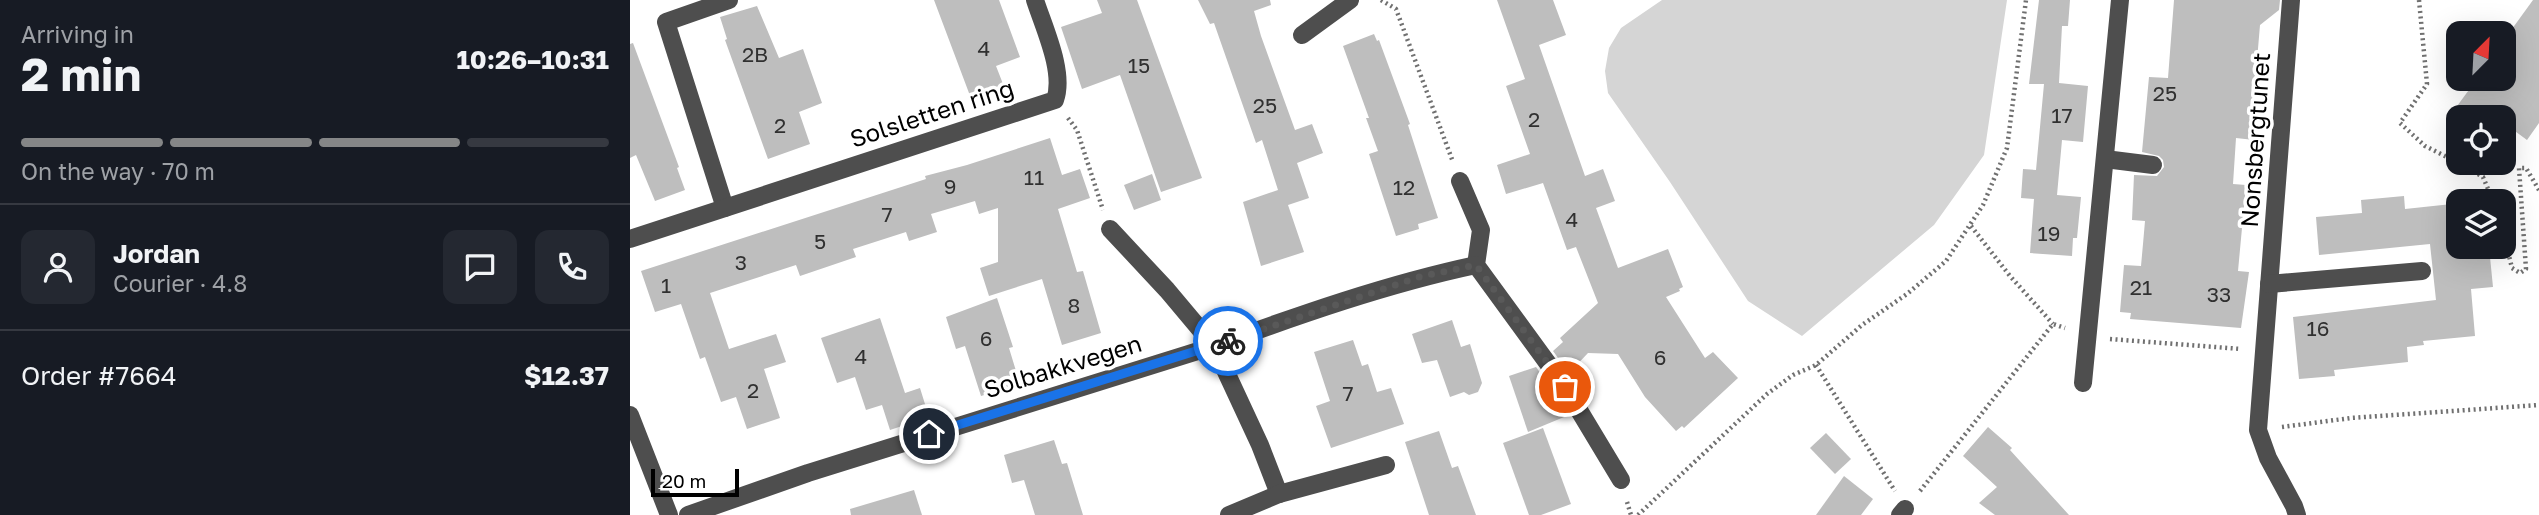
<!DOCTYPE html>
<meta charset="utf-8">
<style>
:root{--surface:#171b24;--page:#242831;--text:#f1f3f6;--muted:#9ea1a6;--line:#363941;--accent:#858687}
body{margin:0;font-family:"Golos Text",sans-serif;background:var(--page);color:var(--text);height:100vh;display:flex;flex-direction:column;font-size:26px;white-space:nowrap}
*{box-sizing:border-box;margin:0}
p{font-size:23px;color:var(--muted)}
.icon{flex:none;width:38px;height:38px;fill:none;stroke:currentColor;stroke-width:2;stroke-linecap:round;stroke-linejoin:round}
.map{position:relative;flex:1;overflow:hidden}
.drawer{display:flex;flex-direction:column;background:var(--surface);width:630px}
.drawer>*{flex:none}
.needle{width:46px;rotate:24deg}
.controls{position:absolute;left:1816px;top:21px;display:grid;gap:14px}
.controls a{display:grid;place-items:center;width:70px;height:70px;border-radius:14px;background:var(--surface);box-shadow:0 7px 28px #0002;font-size:35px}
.scale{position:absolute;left:21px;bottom:18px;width:88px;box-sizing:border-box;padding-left:7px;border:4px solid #000;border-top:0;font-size:19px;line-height:24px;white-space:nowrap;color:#000;-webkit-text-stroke:5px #fff;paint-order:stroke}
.pin{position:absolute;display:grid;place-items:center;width:60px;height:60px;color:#fff;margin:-30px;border:4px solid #fff;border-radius:50%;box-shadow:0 2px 7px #0007}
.courier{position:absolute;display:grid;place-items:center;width:70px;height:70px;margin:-35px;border:5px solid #1a73e8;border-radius:50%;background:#fff;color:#222;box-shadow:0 2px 9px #0007}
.headline em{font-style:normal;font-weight:700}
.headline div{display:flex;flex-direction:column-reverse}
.headline{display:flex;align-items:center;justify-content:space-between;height:119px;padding:0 21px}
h1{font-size:46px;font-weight:700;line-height:52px}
.bar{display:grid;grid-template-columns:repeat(4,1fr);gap:10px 7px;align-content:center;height:84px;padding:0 21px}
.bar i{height:9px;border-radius:5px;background:var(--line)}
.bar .current{background:var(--accent)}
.bar p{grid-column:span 4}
.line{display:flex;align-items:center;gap:18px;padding:0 21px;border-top:2px solid var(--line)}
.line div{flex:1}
.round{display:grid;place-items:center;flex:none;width:74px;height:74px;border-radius:14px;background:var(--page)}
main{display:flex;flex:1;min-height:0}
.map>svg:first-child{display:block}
.green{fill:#d5d5d5}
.building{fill:#bebebe}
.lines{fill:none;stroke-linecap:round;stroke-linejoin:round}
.path{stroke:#707070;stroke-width:4.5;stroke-dasharray:2 3.5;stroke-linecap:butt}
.minor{stroke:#4e4e4e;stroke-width:18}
.done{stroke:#595959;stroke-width:7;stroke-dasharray:0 12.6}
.route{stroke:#1a73e8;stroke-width:9}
.labels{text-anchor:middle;stroke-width:7;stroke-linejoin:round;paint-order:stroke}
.number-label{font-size:21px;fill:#303030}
.street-label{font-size:24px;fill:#000;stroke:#fff}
</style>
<main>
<section class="drawer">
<div class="headline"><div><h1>2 min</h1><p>Arriving in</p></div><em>10:26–10:31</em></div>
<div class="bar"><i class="current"></i><i class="current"></i><i class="current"></i><i></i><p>On the way · 70 m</p></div>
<div class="line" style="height:126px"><a class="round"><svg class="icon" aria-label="person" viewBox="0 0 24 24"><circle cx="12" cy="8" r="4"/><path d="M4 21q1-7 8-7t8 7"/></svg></a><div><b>Jordan</b><p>Courier · 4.8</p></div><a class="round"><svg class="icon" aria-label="chat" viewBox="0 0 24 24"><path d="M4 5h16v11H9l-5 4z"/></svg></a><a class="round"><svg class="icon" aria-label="phone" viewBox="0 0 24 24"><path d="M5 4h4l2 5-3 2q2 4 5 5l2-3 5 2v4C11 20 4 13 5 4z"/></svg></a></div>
<div class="line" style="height:91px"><div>Order #7664</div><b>$12.37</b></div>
</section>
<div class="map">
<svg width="1909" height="515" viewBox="0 0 1909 515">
<rect width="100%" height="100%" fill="#fff"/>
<path class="green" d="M1032,0h345l-23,155 -50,70 -132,111 -54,-35 -78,-119 -62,-89 -3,-22 4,-23 12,-20z"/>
<g class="building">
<path d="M304,0h65l21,57 -24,9 9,23 -33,12z"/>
<path d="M467,0h40l65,178 -41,14 -41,-117 -38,14 -21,-62 41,-14z"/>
<path d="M568,0h72l1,5 -17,6 7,25 34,94 17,-6 11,29 -26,10 12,35 -21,7 16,47 -43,14 -18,-64 35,-12 -16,-50 -6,3 -42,-120 -4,1z"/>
<path d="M867,0h56l13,35 -27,10 46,131 18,-7 12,32 -19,7 22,60 50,-19 15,38 -4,2 1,2 -14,6 39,61 8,-6 25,26 -54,50 -2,-2 -6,5 -31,-34 -27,-43 -30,-1 -19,20 -16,-22 10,-9 -3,-4 38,-35 -22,-56 -9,3 -24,-67 -37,11 -9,-29 33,-11 -24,-68 19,-7z"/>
<path d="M1409,0h31l-2,26h-6l-3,57 29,3 -5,56 -21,-2 -5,55 24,2 -4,41h-4l-1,18 -42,-3 4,-54 -13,-1 2,-29 13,1 8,-86h-15z"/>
<path d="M1544,0h106l-1,10 -19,15 -5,59 4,1 -5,55 -18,-2 -3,46 13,1 -8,86 11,1 -8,56 -111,-9 1,-6 -11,-1 4,-47 17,1 2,-22 2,-23 -13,-1 2,-45 23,1 7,-9 -1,-7 -4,-4 -17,-4 7,-75 19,1z"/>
<path d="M1903,0h6v123l-12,17 -23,-17v-6h-55l28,-38h27v-39z"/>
<path d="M127,6l22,52 24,-9 19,54 -23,9 11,32 -42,15 -43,-119 2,-1 -7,-22z"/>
<path d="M744,34l3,7 2,-1 31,84 -2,1 30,93 -20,6 1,5 -23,7 -27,-82 9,-3 -12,-33h3l-26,-72z"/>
<path d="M3,43l46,124 -2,1 8,22 -30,11 -19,-46 -6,3v-114z"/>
<path d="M420,138l12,37 18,-6 10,29 -32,11 19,63 6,-1 18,62 -39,12 -20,-66 -53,17 -9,-28 18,-6v-54l-19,6 -4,-13 -44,13 6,18 -28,9 -3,-9 -53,17 3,8 -56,19 -4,-11 -86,28 19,56 47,-15 10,28 -22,7 16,49 -33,11 -11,-32 -15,5 -16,-45 -5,2 -19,-55 -26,8 -14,-41 285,-92 -1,-3 42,-11z"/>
<path d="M522,174l9,26 -27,10 -10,-25z"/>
<path d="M1774,196l1,13 47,-5 4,46 33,-3 4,40 -22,2 4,47 -52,5 1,4 -17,2 1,15 -74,8 1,6 -36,3 -6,-62 143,-17 -6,-56 -111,11 -3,-38 46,-4 -1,-13z"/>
<path d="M367,298l16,49 -4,1 11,36 -39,12 -16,-50 -9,3 -10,-32z"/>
<path d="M250,318l25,75 15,-5 9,29 -39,13 -8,-25 -16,5 -11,-33 -18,6 -16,-45z"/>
<path d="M822,320l9,27 9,-3 12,39 -4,9 -9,3 -5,-3 -14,5 -13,-37 -15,3 -10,-29z"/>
<path d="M723,340l9,26 6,-2 9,28 14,-4 13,36 -73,24 -15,-42 14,-5 -16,-49z"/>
<path d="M906,367l17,23 11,27 -36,15 -19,-56z"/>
<path d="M1358,427l24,21 -2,2 59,65h-74l-16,-12 18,-16 -34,-31z"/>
<path d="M913,428l28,76 -30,11h-12l-26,-72z"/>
<path d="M809,431l13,37 6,-2 18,49h-47l-24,-73z"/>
<path d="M1196,433l25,26 -16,15 -25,-26z"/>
<path d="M424,440l8,24 5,-1 16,52h-48l-11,-35 -12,3 -8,-28z"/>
<path d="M1214,476l29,23 -12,16h-45z"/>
<path d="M284,490l8,25h-71l-1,-6z"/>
</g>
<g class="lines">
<g class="path">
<path d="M751,0l15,9 57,153"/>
<path d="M1789,0l8,84 -27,39 25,23 34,17"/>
<path d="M438,118l9,12 26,80"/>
<path d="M1829,163l24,14 10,24"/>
<path d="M1341,226l39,50 43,48"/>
<path d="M1874,236l8,32 8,5 6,-4 -7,-101h7l13,22"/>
<path d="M1480,339l131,10"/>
<path d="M1186,365l79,126"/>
<path d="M1652,427l69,-9 188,-13"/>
<path d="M1290,491l133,-167 12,4"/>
<path d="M997,502l4,13"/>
<path d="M1008,515l129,-121 26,-19 23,-10 46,-40 45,-31 39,-33 37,-56 24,-57 19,-148"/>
</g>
<g class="minor">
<path d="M1661,0l-33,430 10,28 26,48 3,9"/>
<path d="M672,35l48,-35"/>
<path d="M1475,159l48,6"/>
<path d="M830,181l21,49 -5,35 89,122 56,93"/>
<path d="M95,208l-59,-186 63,-22"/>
<path d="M480,229l57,61 47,56 46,99 19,49"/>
<path d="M0,239l425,-139c10,-28 -11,-72 -20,-100"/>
<path d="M1639,284l153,-13"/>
<path d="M1453,383l37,-383"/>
<path d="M0,415l39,100"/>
<path d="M58,515l120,-42 406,-127c85,-31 173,-62 262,-81"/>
<path d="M599,515l50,-21 107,-29"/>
<path d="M1270,515l5,-6"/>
</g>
</g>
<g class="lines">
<path class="done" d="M598,341l191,-64 57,-12 89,122"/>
<path class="route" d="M299,434l299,-93"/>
</g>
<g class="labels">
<g class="number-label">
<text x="354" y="56">4</text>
<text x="125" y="62">2B</text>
<text x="509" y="73">15</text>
<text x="1535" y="101">25</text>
<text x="635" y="113">25</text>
<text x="1432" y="123">17</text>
<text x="904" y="127">2</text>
<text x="150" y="133">2</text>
<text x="404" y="185">11</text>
<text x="320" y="194">9</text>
<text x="774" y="195">12</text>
<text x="257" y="222">7</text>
<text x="942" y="227">4</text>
<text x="1419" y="241">19</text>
<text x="190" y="249">5</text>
<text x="111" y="270">3</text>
<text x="36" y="293">1</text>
<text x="1511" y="295">21</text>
<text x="1589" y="302">33</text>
<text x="444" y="313">8</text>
<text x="1688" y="336">16</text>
<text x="356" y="346">6</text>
<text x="231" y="364">4</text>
<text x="1030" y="365">6</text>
<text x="123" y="398">2</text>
<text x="718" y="401">7</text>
</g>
<g class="street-label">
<text transform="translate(302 114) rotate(-18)" y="8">Solsletten ring</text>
<text transform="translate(1626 140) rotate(-86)" y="8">Nonsbergtunet</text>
<text transform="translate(433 367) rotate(-17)" y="8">Solbakkvegen</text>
</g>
</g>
</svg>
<div class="controls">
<a><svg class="needle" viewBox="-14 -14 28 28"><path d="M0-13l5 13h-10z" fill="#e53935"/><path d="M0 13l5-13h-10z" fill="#9ea1a6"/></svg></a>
<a><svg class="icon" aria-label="locate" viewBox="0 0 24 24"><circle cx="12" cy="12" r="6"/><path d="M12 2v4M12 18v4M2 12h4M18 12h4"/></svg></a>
<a><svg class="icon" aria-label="layers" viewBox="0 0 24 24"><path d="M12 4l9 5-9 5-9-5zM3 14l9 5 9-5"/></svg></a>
</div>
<div class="scale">20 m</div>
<div class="pin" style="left:935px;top:387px;background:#ea580c"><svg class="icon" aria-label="bag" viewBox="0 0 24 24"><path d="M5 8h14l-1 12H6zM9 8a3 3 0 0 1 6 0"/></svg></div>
<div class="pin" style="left:299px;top:434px;background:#1f2937"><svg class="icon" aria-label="home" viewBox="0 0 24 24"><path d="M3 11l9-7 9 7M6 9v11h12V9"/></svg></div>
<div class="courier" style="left:598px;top:341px"><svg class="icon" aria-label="bike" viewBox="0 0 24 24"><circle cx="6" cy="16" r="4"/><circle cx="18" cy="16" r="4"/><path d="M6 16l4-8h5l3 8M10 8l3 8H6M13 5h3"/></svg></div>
</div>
</main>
